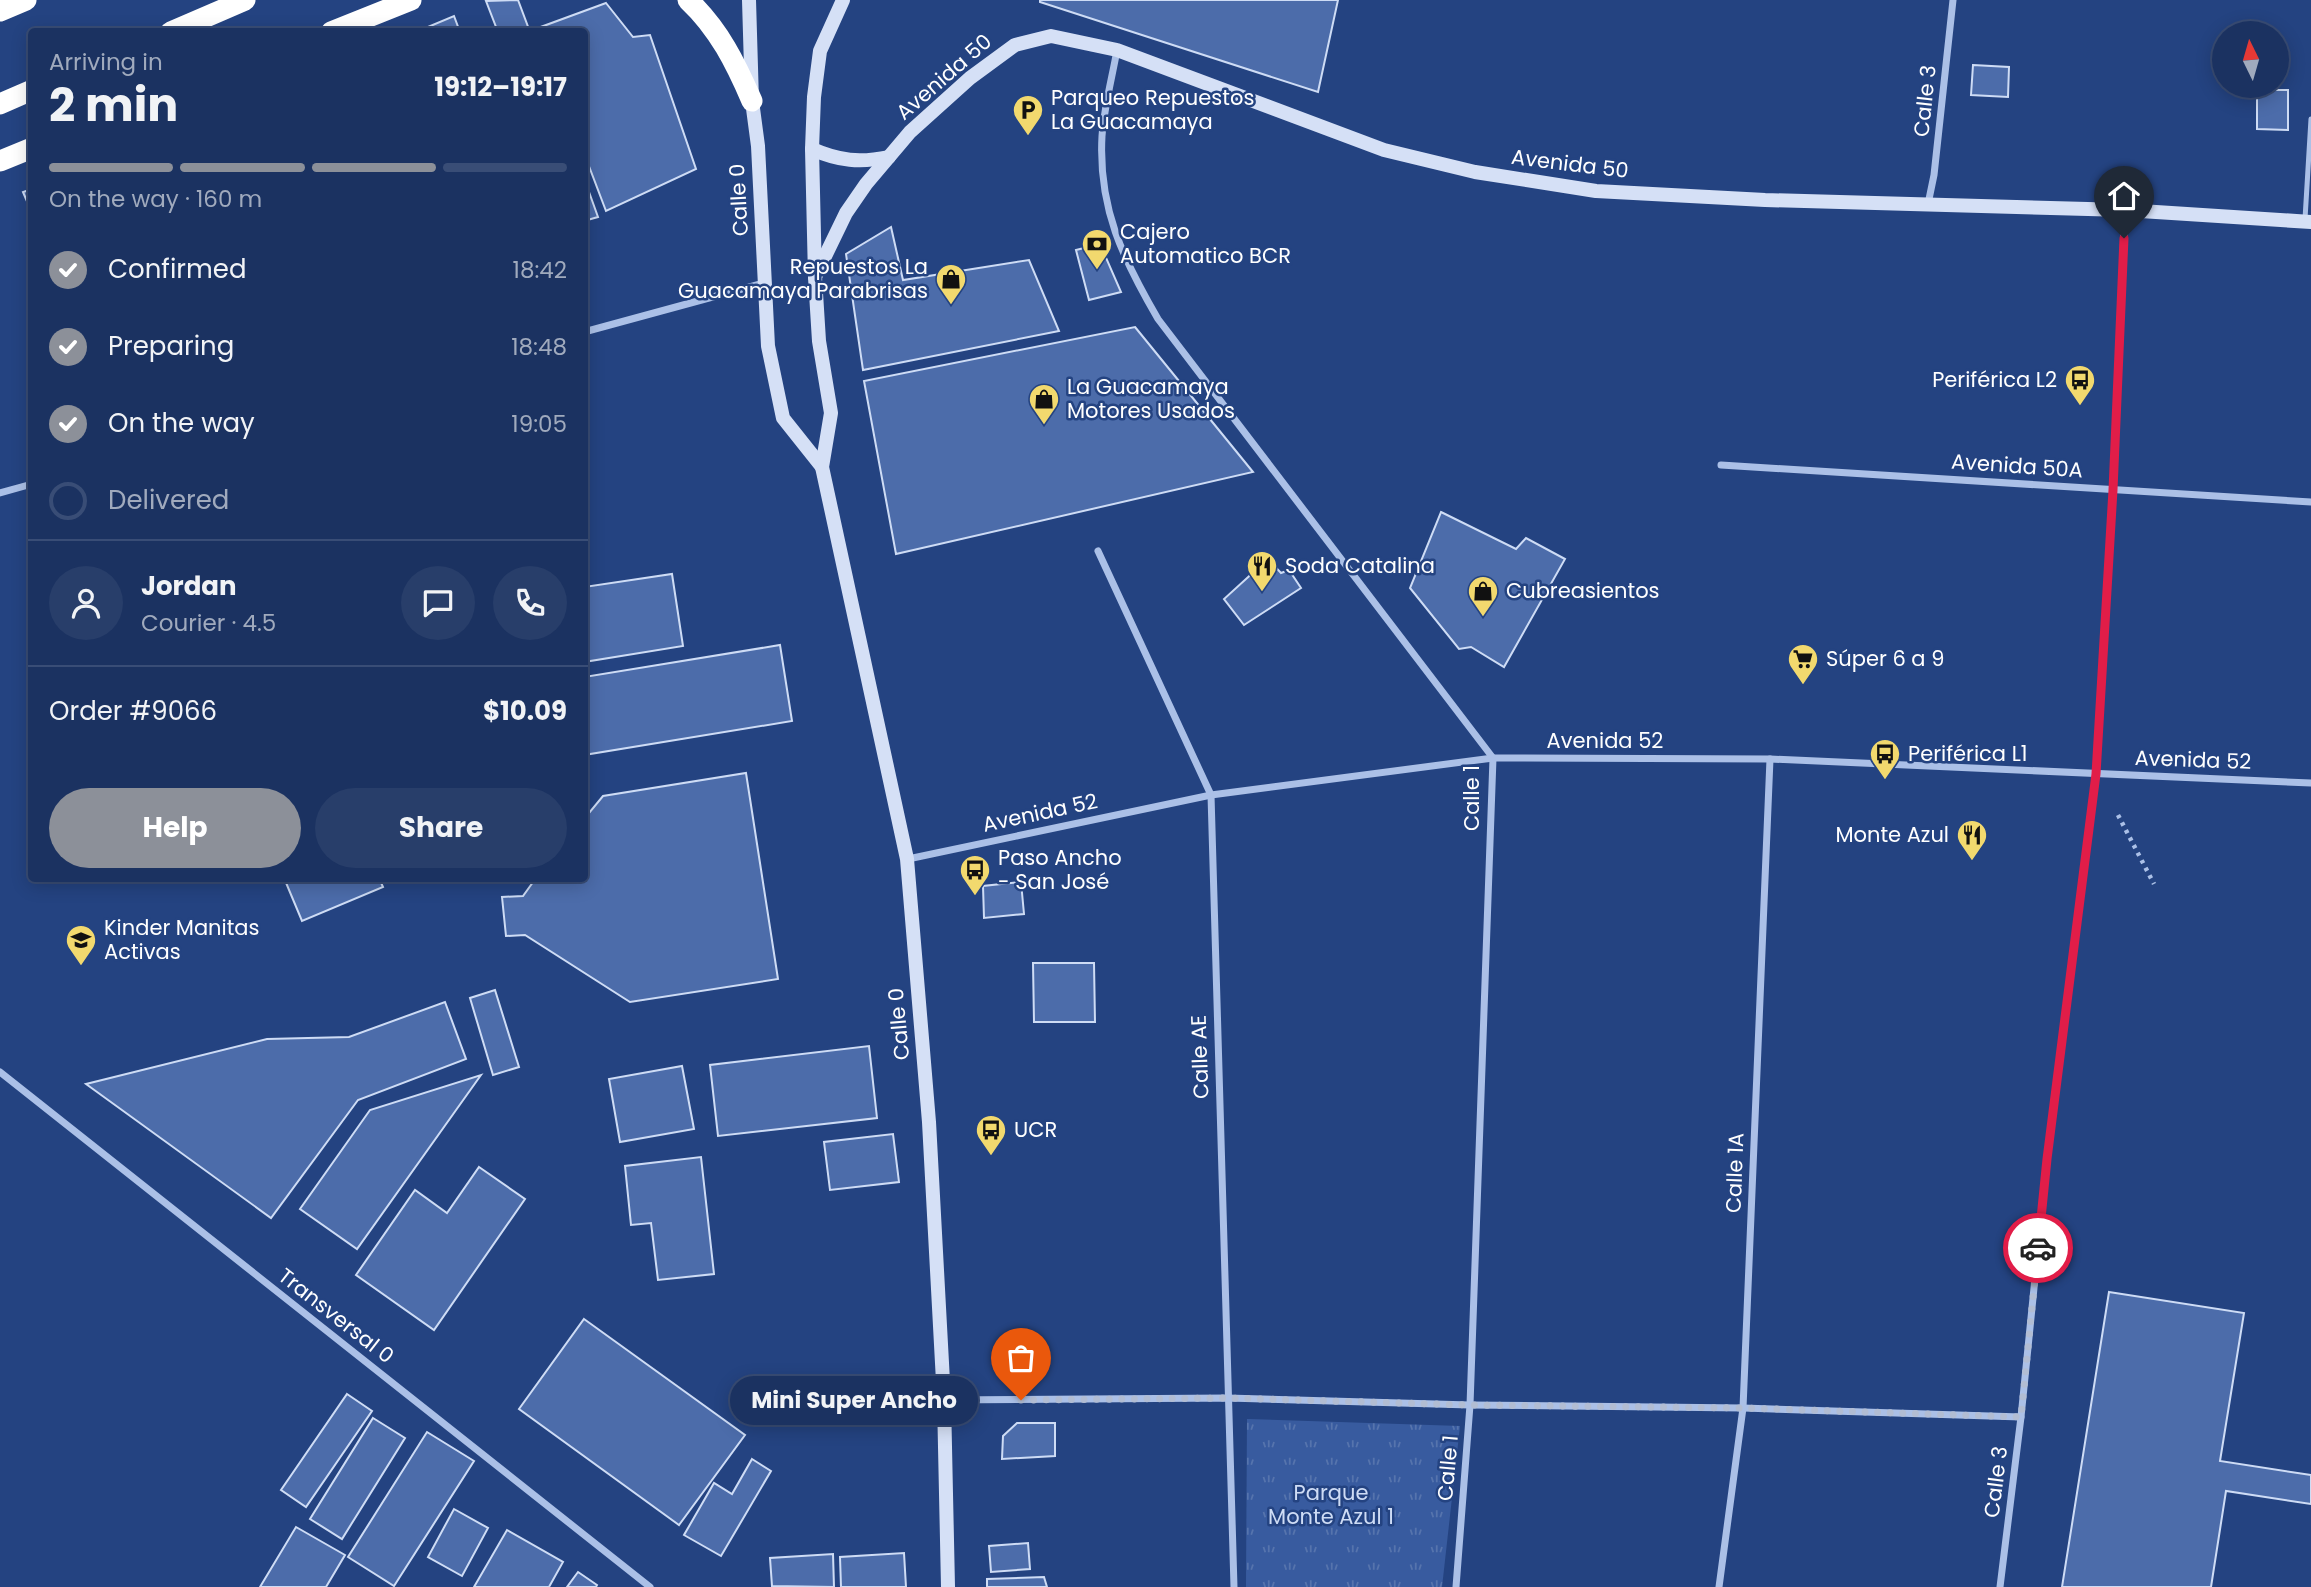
<!DOCTYPE html>
<meta charset="utf-8">
<style>
:root{--surface:#1b3261;--page:#283e6a;--text:#f1f3f6;--muted:#a0aabd;--line:#394d76;--accent:#8c9099}
body{margin:0;font-family:Poppins,sans-serif;background:var(--page);color:var(--text);height:100vh;display:flex;flex-direction:column;font-size:26px;white-space:nowrap}
*{box-sizing:border-box;margin:0}
p{font-size:23px;color:var(--muted)}
.icon{flex:none;width:38px;height:38px;fill:none;stroke:currentColor;stroke-width:2;stroke-linecap:round;stroke-linejoin:round}
.map{position:relative;flex:1;overflow:hidden}
.side{position:absolute;left:28px;top:28px;width:560px;height:854px;display:flex;flex-direction:column;background:var(--surface);border-radius:7px;box-shadow:0 4px 18px #0003,0 0 0 2px var(--line)}
.side>*{flex:none}
.needle{width:46px;rotate:355deg}
.tools{position:absolute;left:2212px;top:21px;display:grid;gap:14px}
.tools a{display:grid;place-items:center;width:77px;height:77px;border-radius:50%;background:var(--surface);box-shadow:0 4px 18px #0003,0 0 0 2px var(--line);font-size:35px}
.pin{position:absolute;display:grid;place-items:center;width:60px;height:60px;color:#fff;margin:-72px -30px;border-radius:50% 50% 50% 0;rotate:-45deg;box-shadow:0 0 7px #0007}
.pin .icon{rotate:45deg}
.courier{position:absolute;display:grid;place-items:center;width:70px;height:70px;margin:-35px;border:5px solid #e11d48;border-radius:50%;background:#fff;color:#222;box-shadow:0 2px 9px #0007}
.bubble{position:absolute;height:49px;border-radius:24px;background:var(--surface);box-shadow:0 4px 18px #0003,0 0 0 2px var(--line);font-size:23px;font-weight:700;line-height:49px;text-align:center}
.head em{font-style:normal;font-weight:700}
.head div{display:flex;flex-direction:column-reverse}
.head{display:flex;align-items:center;justify-content:space-between;height:119px;padding:0 21px}
h1{font-size:46px;font-weight:700;line-height:52px}
.bar{display:grid;grid-template-columns:repeat(4,1fr);gap:10px 7px;align-content:center;height:84px;padding:0 21px}
.bar i{height:9px;border-radius:5px;background:var(--line)}
.bar .active{background:var(--accent)}
.bar p{grid-column:span 4}
.line{display:flex;align-items:center;gap:18px;padding:0 21px;border-top:2px solid var(--line)}
.line div{flex:1}
.round{display:grid;place-items:center;flex:none;width:74px;height:74px;border-radius:37px;background:var(--page)}
ol{padding:0 21px;list-style:none}
li{display:flex;align-items:center;gap:21px;height:77px}
li p{margin-inline-start:auto}
li .icon{padding:7px;border-radius:50%;background:var(--accent);color:#fff;stroke-width:4}
li:last-child{color:var(--muted)}
li i{width:38px;height:38px;border:4px solid var(--line);border-radius:50%}
.action{display:flex;gap:14px;margin-top:auto;padding:14px 21px}
.action a{flex:1;height:80px;border-radius:42px;background:var(--accent);color:#fff;font-size:28px;font-weight:700;line-height:80px;text-align:center}
.action a+a{background:var(--page);color:var(--text)}
.map>svg:first-child{display:block}
.grass{fill:url(#grass-tufts)}
.building{fill:#4c6caa;stroke:#cedcf5;stroke-width:2}
.lines{fill:none;stroke-linecap:round;stroke-linejoin:round}
.path{stroke:#abc0e7;stroke-width:4.5;stroke-dasharray:3.5 5;stroke-linecap:butt}
.lane{stroke:#abc0e7;stroke-width:5}
.street{stroke:#abc0e7;stroke-width:7}
.secondary{stroke:#d5e0f6;stroke-width:14}
.highway{stroke:#fff;stroke-width:21}
.done{stroke:#b2bdd3;stroke-width:7;stroke-dasharray:0 12.6}
.route{stroke:#e11d48;stroke-width:9}
.labels{text-anchor:middle;stroke-width:5;stroke-linejoin:round;paint-order:stroke}
.street-label{font-size:21px;fill:#fff;stroke:#244381}
.poi-label{font-size:21px;fill:#fff;stroke:#244381;text-anchor:start}
.park-label{font-size:21px;fill:#cedcf5;stroke:#244381}
</style>
<div class="map">
<svg width="2311" height="1587" viewBox="0 0 2311 1587">
<defs>
<pattern id="grass-tufts" width="24" height="20" patternUnits="userSpaceOnUse" patternTransform="scale(1.75)"><rect width="24" height="20" fill="#385b9f"/><path d="M3 7l-1-3M5 7V3M7 7l1-3M15 17l-1-3M17 17v-4M19 17l1-3" fill="none" stroke="#5674ad"/></pattern>
</defs>
<rect width="100%" height="100%" fill="#244381"/>
<path class="grass" d="M1247,1419l213,7 -18,161h-196z"/>
<g class="building">
<path d="M518,0l12,32h-32l-12,-31z"/>
<path d="M1040,0h298l-20,92 -278,-90z"/>
<path d="M606,3l27,34 17,-2 46,134 -90,42 -22,-58v-121h-45l-1,-4z"/>
<path d="M454,16l6,16h-44z"/>
<path d="M1973,65l36,2 -1,30 -37,-2z"/>
<path d="M2257,90h31v40l-31,-1z"/>
<path d="M584,178l14,39 -14,4z"/>
<path d="M32,189v24l-9,-21z"/>
<path d="M891,227l12,53 126,-20 30,71 -196,39 -17,-116z"/>
<path d="M1100,244l21,48 -32,8 -13,-50z"/>
<path d="M1135,327l118,145 -357,82 -32,-173z"/>
<path d="M1441,512l75,37 10,-11 39,21 -61,108 -33,-20 -12,2 -49,-61z"/>
<path d="M1268,559l13,14 8,-3 12,18 -57,37 -20,-26z"/>
<path d="M672,574l11,72 -99,16v-75z"/>
<path d="M780,645l12,76 -208,34v-78z"/>
<path d="M746,773l32,206 -148,23 -105,-67 -19,1 -4,-39 21,-1 13,-18h48v-59l19,-23z"/>
<path d="M284,878h95l4,9 -81,34z"/>
<path d="M1021,882l3,32 -40,4 -1,-32z"/>
<path d="M1033,963h61l1,59h-61z"/>
<path d="M495,990l24,77 -26,8 -23,-77z"/>
<path d="M445,1002l21,57 -108,41 -87,118 -185,-134 181,-45 82,-2z"/>
<path d="M869,1046l8,72 -159,18 -8,-71z"/>
<path d="M682,1066l12,63 -74,13 -11,-63z"/>
<path d="M481,1075l-124,174 -57,-40 70,-99z"/>
<path d="M893,1134l6,48 -69,8 -6,-48z"/>
<path d="M701,1157l13,117 -56,6 -7,-57 -20,2 -6,-59z"/>
<path d="M479,1167l46,32 -91,131 -78,-55 59,-85 32,23z"/>
<path d="M2109,1292l135,21 -24,148 91,14v29l-85,-13 -15,96h-149z"/>
<path d="M584,1319l161,116 -66,90 -160,-116z"/>
<path d="M347,1394l25,17 -66,96 -25,-17z"/>
<path d="M373,1418l32,20 -63,101 -32,-20z"/>
<path d="M1017,1423h38v33l-53,3 1,-23z"/>
<path d="M427,1432l47,29 -80,125 -46,-29z"/>
<path d="M752,1459l19,12 -50,85 -37,-21 30,-52 18,11z"/>
<path d="M454,1509l34,19 -26,48 -34,-19z"/>
<path d="M296,1527l49,28 -19,32h-66z"/>
<path d="M507,1530l56,32 -14,25h-75z"/>
<path d="M1028,1543l2,26 -39,3 -2,-26z"/>
<path d="M904,1553l2,34h-65l-1,-30z"/>
<path d="M833,1554l1,33 -62,-1 -2,-28z"/>
<path d="M578,1572l19,13 -1,2h-29z"/>
<path d="M1044,1577l3,10h-60v-8z"/>
</g>
<g class="lines">
<path class="path" d="M2118,815l36,69"/>
<path class="lane" d="M2305,219l6,-100"/>
<g class="street">
<path d="M1117,50c-5,28 -13,58 -15,86 -4,72 21,123 56,183l335,439 -23,647 -14,182"/>
<path d="M1928,204l6,-29 19,-175"/>
<path d="M584,332l180,-49"/>
<path d="M1721,465l590,37"/>
<path d="M0,493l32,-9"/>
<path d="M1098,551l113,244 23,792"/>
<path d="M908,859l303,-64 282,-37 277,1 541,24"/>
<path d="M0,1072l650,515"/>
<path d="M944,1400l283,-2 243,7 273,3 278,9"/>
<path d="M1719,1587l24,-179 27,-649"/>
<path d="M2000,1587l21,-170 26,-258 49,-385 17,-284 12,-279"/>
</g>
<g class="secondary">
<path d="M749,0l3,101 6,45 10,200 15,72 39,49"/>
<path d="M843,0l-23,51 -6,46 -2,52 3,128 4,64 12,72 -9,54 85,392 22,263 15,278 4,187"/>
<path d="M812,149c27,12 48,14 77,8"/>
<path d="M815,277l31,-64 20,-29 44,-52 60,-54 45,-33 36,-9 66,14 267,100 91,22 121,19 169,9 360,10 186,12"/>
</g>
<g class="highway">
<path d="M688,0c31,29 48,64 64,101"/>
<path d="M0,11l26,-11"/>
<path d="M171,32l74,-32"/>
<path d="M331,32l80,-32"/>
<path d="M0,104l32,-14"/>
<path d="M0,161l32,-13"/>
</g>
</g>
<g class="lines">
<path class="done" d="M1021,1400l206,-2 244,7 272,3 278,9 17,-169"/>
<path class="route" d="M2038,1248l9,-89 49,-385 17,-284 11,-252"/>
</g>
<defs>
<g id="parking-pin" transform="scale(1.575)"><path d="M0 17L-7.5 6A9.5 9.5 0 1 1 7.5 6Z" fill="#f2d96e" stroke="#244381"/><path d="M-3.5-5.5H1a3.5 3.5 0 0 1 0 7H-1V5.5H-3.5ZM-1-3.4V-.6H.8a1.4 1.4 0 0 0 0-2.8Z" fill="#111"/></g>
<g id="bank-pin" transform="scale(1.575)"><path d="M0 17L-7.5 6A9.5 9.5 0 1 1 7.5 6Z" fill="#f2d96e" stroke="#244381"/><path d="M-6-4H6V4H-6ZM0-2.3a2.3 2.3 0 1 0 0 4.6a2.3 2.3 0 1 0 0-4.6Z" fill="#111"/></g>
<g id="shop-pin" transform="scale(1.575)"><path d="M0 17L-7.5 6A9.5 9.5 0 1 1 7.5 6Z" fill="#f2d96e" stroke="#244381"/><path d="M-5-2.5h2.3a2.7 3.5 0 0 1 5.4 0H5L5.5 6h-11ZM-1.5-2.5h3a1.5 2.3 0 0 0-3 0Z" fill="#111"/></g>
<g id="bus-pin" transform="scale(1.575)"><path d="M0 17L-7.5 6A9.5 9.5 0 1 1 7.5 6Z" fill="#f2d96e" stroke="#244381"/><path d="M-5-6H5V4H4V6H2V4H-2V6H-4V4H-5ZM-3.5-4V0h7V-4ZM-3.5 1.2v1.5H-2V1.2ZM2 1.2v1.5H3.5V1.2Z" fill="#111"/></g>
<g id="restaurant-pin" transform="scale(1.575)"><path d="M0 17L-7.5 6A9.5 9.5 0 1 1 7.5 6Z" fill="#f2d96e" stroke="#244381"/><path d="M-5-6h1v4h1v-4h1v4h1v-4h1v5L-1.5 .5V6h-2V.5L-5-1ZM5-6V6H3V1.5H1.5Q1.5-4 5-6Z" fill="#111"/></g>
<g id="supermarket-pin" transform="scale(1.575)"><path d="M0 17L-7.5 6A9.5 9.5 0 1 1 7.5 6Z" fill="#f2d96e" stroke="#244381"/><path d="M-6-5.5h2.5l.6 2H6L4.5 2H-2.5L-4.4-4H-6ZM-1.5 3.2a1.3 1.3 0 1 0 .1 0ZM3 3.2a1.3 1.3 0 1 0 .1 0Z" fill="#111"/></g>
<g id="school-pin" transform="scale(1.575)"><path d="M0 17L-7.5 6A9.5 9.5 0 1 1 7.5 6Z" fill="#f2d96e" stroke="#244381"/><path d="M0-5L7-2L0 1L-7-2ZM-4 1L0 2.5L4 1V4Q0 6-4 4Z" fill="#111"/></g>
</defs>
<g fill-rule="evenodd">
<use href="#parking-pin" x="1028" y="110"/>
<use href="#bank-pin" x="1097" y="244"/>
<use href="#shop-pin" x="951" y="279"/>
<use href="#bus-pin" x="2080" y="380"/>
<use href="#shop-pin" x="1044" y="399"/>
<use href="#restaurant-pin" x="1262" y="566"/>
<use href="#shop-pin" x="1483" y="591"/>
<use href="#supermarket-pin" x="1803" y="659"/>
<use href="#bus-pin" x="1885" y="754"/>
<use href="#restaurant-pin" x="1972" y="835"/>
<use href="#bus-pin" x="975" y="870"/>
<use href="#school-pin" x="81" y="940"/>
<use href="#bus-pin" x="991" y="1130"/>
</g>
<g class="labels">
<g class="street-label">
<text transform="translate(944 77) rotate(-41)" y="7">Avenida 50</text>
<text transform="translate(1925 101) rotate(-84)" y="7">Calle 3</text>
<text transform="translate(1570 164) rotate(7)" y="7">Avenida 50</text>
<text transform="translate(739 200) rotate(-93)" y="7">Calle 0</text>
<text transform="translate(2017 466) rotate(4)" y="7">Avenida 50A</text>
<text x="1605" y="748">Avenida 52</text>
<text transform="translate(2193 760) rotate(2)" y="7">Avenida 52</text>
<text transform="translate(1472 798) rotate(-90)" y="7">Calle 1</text>
<text transform="translate(1040 813) rotate(-12)" y="7">Avenida 52</text>
<text transform="translate(899 1024) rotate(-95)" y="7">Calle 0</text>
<text transform="translate(1200 1057) rotate(-92)" y="7">Calle AE</text>
<text transform="translate(1735 1173) rotate(-88)" y="7">Calle 1A</text>
<text transform="translate(336 1316) rotate(38)" y="7">Transversal 0</text>
<text transform="translate(1448 1468) rotate(-85)" y="7">Calle 1</text>
<text transform="translate(1996 1482) rotate(-83)" y="7">Calle 3</text>
</g>
<g class="poi-label">
<text x="1051" y="105">Parqueo Repuestos<tspan x="1051" dy="24">La Guacamaya</tspan></text>
<text x="1120" y="239">Cajero<tspan x="1120" dy="24">Automatico BCR</tspan></text>
<text x="928" y="274" text-anchor="end">Repuestos La<tspan x="928" dy="24">Guacamaya Parabrisas</tspan></text>
<text x="2057" y="387" text-anchor="end">Periférica L2</text>
<text x="1067" y="394">La Guacamaya<tspan x="1067" dy="24">Motores Usados</tspan></text>
<text x="1285" y="573">Soda Catalina</text>
<text x="1506" y="598">Cubreasientos</text>
<text x="1826" y="666">Súper 6 a 9</text>
<text x="1908" y="761">Periférica L1</text>
<text x="1949" y="842" text-anchor="end">Monte Azul</text>
<text x="998" y="865">Paso Ancho<tspan x="998" dy="24">- San José</tspan></text>
<text x="104" y="935">Kinder Manitas<tspan x="104" dy="24">Activas</tspan></text>
<text x="1014" y="1137">UCR</text>
</g>
<g class="park-label">
<text x="1331" y="1500">Parque<tspan x="1331" dy="24">Monte Azul 1</tspan></text>
</g>
</g>
</svg>
<div class="tools">
<a><svg class="needle" viewBox="-14 -14 28 28"><path d="M0-13l5 13h-10z" fill="#e53935"/><path d="M0 13l5-13h-10z" fill="#a0aabd"/></svg></a>
</div>
<div class="pin" style="left:1021px;top:1400px;background:#ea580c"><svg class="icon" aria-label="bag" viewBox="0 0 24 24"><path d="M5 8h14l-1 12H6zM9 8a3 3 0 0 1 6 0"/></svg></div>
<div class="pin" style="left:2124px;top:238px;background:#1f2937"><svg class="icon" aria-label="home" viewBox="0 0 24 24"><path d="M3 11l9-7 9 7M6 9v11h12V9"/></svg></div>
<div class="courier" style="left:2038px;top:1248px"><svg class="icon" aria-label="car" viewBox="0 0 24 24"><path d="M5 17H2v-5l4-1 3-4h7l3 4 3 1v5h-3M9 17h6M6 11h13"/><circle cx="7" cy="17" r="2"/><circle cx="17" cy="17" r="2"/></svg></div>
<div class="bubble" style="left:730px;top:1376px;width:248px">Mini Super Ancho</div>
<section class="side">
<div class="head"><div><h1>2 min</h1><p>Arriving in</p></div><em>19:12–19:17</em></div>
<div class="bar"><i class="active"></i><i class="active"></i><i class="active"></i><i></i><p>On the way · 160 m</p></div>
<ol>
<li><svg class="icon" aria-label="check" viewBox="0 0 24 24"><path d="M5 12l5 5 9-10"/></svg>Confirmed<p>18:42</p></li>
<li><svg class="icon" aria-label="check" viewBox="0 0 24 24"><path d="M5 12l5 5 9-10"/></svg>Preparing<p>18:48</p></li>
<li><svg class="icon" aria-label="check" viewBox="0 0 24 24"><path d="M5 12l5 5 9-10"/></svg>On the way<p>19:05</p></li>
<li><i></i>Delivered</li>
</ol>
<div class="line" style="height:126px"><a class="round"><svg class="icon" aria-label="person" viewBox="0 0 24 24"><circle cx="12" cy="8" r="4"/><path d="M4 21q1-7 8-7t8 7"/></svg></a><div><b>Jordan</b><p>Courier · 4.5</p></div><a class="round"><svg class="icon" aria-label="chat" viewBox="0 0 24 24"><path d="M4 5h16v11H9l-5 4z"/></svg></a><a class="round"><svg class="icon" aria-label="phone" viewBox="0 0 24 24"><path d="M5 4h4l2 5-3 2q2 4 5 5l2-3 5 2v4C11 20 4 13 5 4z"/></svg></a></div>
<div class="line" style="height:91px"><div>Order #9066</div><b>$10.09</b></div>
<div class="action"><a>Help</a><a>Share</a></div>
</section>
</div>
